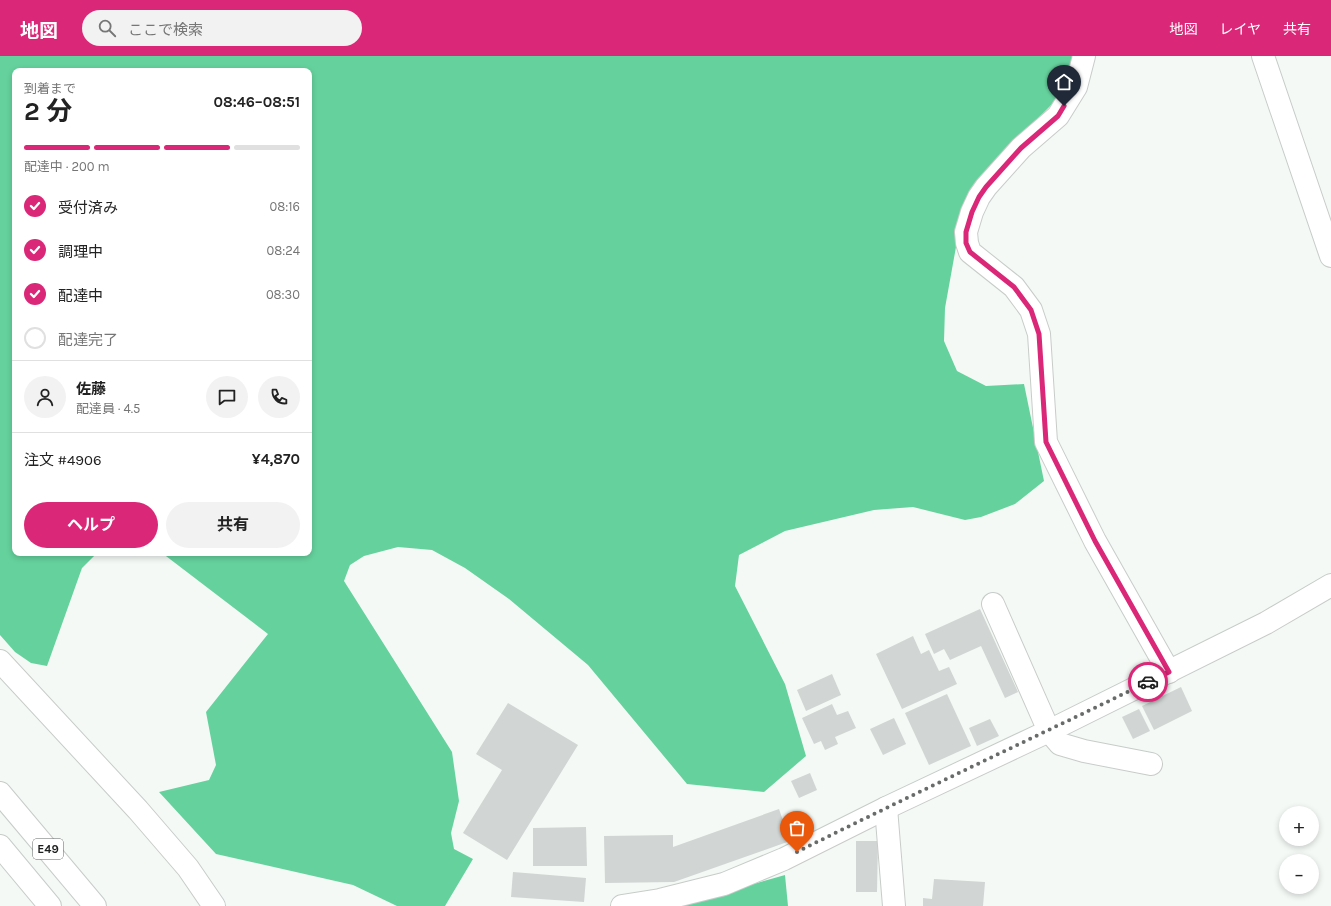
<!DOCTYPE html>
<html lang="ja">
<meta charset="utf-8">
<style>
:root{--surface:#fff;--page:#f2f2f2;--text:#222;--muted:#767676;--line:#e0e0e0;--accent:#db2777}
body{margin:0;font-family:Karla,"Noto Sans JP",sans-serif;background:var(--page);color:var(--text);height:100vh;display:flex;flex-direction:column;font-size:15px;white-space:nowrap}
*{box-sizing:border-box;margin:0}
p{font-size:13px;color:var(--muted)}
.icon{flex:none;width:22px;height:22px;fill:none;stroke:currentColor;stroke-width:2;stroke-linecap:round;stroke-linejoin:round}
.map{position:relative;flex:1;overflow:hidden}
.side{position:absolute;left:12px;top:12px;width:300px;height:488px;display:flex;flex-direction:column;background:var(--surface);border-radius:8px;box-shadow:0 2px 6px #0003}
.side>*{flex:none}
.fabs{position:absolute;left:1279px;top:750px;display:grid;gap:8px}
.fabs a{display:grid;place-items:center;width:40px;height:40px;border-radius:50%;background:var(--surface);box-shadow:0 2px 6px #0003;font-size:20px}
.pin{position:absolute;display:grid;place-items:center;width:34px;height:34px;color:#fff;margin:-41px -17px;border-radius:50% 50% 50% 0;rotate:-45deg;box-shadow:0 0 4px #0007}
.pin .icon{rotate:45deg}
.courier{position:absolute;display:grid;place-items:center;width:40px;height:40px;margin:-20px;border:3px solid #db2777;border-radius:50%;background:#fff;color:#222;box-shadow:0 1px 5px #0007}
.overview em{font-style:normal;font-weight:700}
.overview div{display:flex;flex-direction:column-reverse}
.overview{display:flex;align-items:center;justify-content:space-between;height:68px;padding:0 12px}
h1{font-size:26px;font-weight:700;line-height:30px}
.bar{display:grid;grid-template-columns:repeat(4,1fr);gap:6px 4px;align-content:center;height:48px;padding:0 12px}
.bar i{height:5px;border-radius:3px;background:var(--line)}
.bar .active{background:var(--accent)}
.bar p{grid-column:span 4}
.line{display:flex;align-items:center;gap:10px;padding:0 12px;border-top:1px solid var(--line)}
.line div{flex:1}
.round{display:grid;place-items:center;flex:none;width:42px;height:42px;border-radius:21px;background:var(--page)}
ol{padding:0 12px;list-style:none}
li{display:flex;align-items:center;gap:12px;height:44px}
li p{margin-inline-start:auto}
li .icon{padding:4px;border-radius:50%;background:var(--accent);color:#fff;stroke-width:4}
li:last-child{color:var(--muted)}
li i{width:22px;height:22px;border:2px solid var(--line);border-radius:50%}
.primary-button{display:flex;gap:8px;margin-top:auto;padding:8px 12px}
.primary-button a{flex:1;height:46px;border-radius:24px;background:var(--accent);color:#fff;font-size:16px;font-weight:700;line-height:46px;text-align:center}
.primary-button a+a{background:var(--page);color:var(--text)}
header{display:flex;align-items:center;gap:24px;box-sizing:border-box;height:56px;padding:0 20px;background:var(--accent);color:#fff}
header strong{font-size:19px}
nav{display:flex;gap:22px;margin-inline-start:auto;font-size:14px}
.search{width:280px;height:36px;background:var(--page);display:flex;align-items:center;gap:10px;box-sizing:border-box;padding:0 14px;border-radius:22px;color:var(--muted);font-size:15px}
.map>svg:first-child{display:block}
.forest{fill:#65d29d}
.building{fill:#d1d5d3}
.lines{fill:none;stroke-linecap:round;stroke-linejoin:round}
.street-casing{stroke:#c7ccc9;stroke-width:24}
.highway-casing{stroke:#c7ccc9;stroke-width:24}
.street{stroke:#fff;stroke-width:22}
.highway{stroke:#fff;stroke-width:22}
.done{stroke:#686b6a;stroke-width:4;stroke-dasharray:0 7.2}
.route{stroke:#db2777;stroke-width:5}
.labels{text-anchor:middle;stroke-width:3;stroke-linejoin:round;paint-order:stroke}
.shield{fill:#fff;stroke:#616262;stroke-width:1}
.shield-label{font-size:12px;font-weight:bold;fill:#1d1f1e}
</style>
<header>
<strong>地図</strong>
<div class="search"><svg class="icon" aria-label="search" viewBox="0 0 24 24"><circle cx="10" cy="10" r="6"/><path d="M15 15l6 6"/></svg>ここで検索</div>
<nav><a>地図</a><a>レイヤ</a><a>共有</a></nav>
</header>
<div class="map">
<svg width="1331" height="850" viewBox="0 0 1331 850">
<rect width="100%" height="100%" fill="#f4f9f6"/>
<g class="forest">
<path d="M0,0h1075l-18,43 -65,66 -29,43 -18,100 -1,33 13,30 29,15 38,-2 20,97 -29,23 -34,13 -16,3 -52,-13 -39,3 -89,21 -46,24 -4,31 50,98 21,72 -42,36 -77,-8 -99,-119 -79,-66 -44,-31 -33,-18 -34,-3 -34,9 -14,9 -6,16 108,171 7,49 -8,32 3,16 19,10 -28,47h-48l-44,-21 -137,-31 -57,-62 50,-12 7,-15 -10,-53 62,-78 -106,-81h147v-482h-294v482h82l-15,15 -35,98 -16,-3 -16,-11 -15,-17z"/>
<path d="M785,819l3,31h-121l29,-6z"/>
</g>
<g class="building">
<path d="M980,553l38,83 -13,6 -24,-52 -31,14 -6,-11 -10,5 -9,-20z"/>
<path d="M913,580l8,18 8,-4 10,21 10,-4 8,17 -55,25 -26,-55z"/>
<path d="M832,618l9,21 -35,16 -9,-21z"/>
<path d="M1181,631l11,24 -38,19 -12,-24z"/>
<path d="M947,638l24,52 -42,19 -24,-52z"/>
<path d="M508,647l70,42 -71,115 -44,-27 39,-63 -26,-16z"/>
<path d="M832,648l5,11 11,-4 8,17 -21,9 3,7 -13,6 -4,-9 -7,3 -12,-26z"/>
<path d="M1139,653l11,22 -17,8 -11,-22z"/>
<path d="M894,662l12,26 -23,11 -13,-26z"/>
<path d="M990,663l9,17 -22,10 -8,-18z"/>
<path d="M810,717l7,17 -18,8 -8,-17z"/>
<path d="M779,753l11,32 -116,41 -69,1 -1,-47 69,-1v12z"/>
<path d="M586,771l1,39h-54v-38z"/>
<path d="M856,785h22l-1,51h-21z"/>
<path d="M513,816l73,6 -2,24 -73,-5z"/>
<path d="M934,823l51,3 -2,24h-60v-8l9,1z"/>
</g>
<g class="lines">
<g class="street-casing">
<g id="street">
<path d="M1084,0l-8,31 -18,29 -37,32 -35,39 -7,10 -7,15 -6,20 1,11 3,9 44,35 17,23 8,24 7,108 49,99 74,131"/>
<path d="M1263,0l68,200"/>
<path d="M993,548l56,127 11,13 24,7 67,13"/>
<path d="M0,605l138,149 50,58 26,38"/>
<path d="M886,752l8,98"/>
<path d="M622,850l38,-6 64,-16 60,-25 102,-51 163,-77 217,-108 65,-38"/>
</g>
</g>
<g class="highway-casing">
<g id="highway">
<path d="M0,737l95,113"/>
<path d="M0,790l50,60"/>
</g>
</g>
<use href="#street" class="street"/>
<use href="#highway" class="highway"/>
</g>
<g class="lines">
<path class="done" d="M797,796c116,-58 234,-113 351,-170"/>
<path class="route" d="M1064,50l-6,10 -37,32 -35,39 -7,10 -7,15 -6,20v11l4,9 44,35 17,23 8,24 7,108 49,99 74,131 -21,10"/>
</g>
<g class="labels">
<rect class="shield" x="33" y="783" width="30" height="20" rx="3"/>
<g class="shield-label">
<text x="48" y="797">E49</text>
</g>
</g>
</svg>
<div class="fabs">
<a>+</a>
<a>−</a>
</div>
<div class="pin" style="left:797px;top:796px;background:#ea580c"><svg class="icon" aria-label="bag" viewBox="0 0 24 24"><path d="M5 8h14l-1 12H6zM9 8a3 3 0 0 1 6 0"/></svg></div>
<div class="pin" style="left:1064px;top:50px;background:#1f2937"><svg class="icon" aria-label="home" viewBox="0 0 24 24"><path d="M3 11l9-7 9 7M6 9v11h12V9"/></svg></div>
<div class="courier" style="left:1148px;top:626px"><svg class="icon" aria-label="car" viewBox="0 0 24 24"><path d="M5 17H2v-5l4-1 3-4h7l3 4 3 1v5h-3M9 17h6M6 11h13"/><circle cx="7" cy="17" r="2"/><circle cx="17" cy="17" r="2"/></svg></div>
<section class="side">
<div class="overview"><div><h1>2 分</h1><p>到着まで</p></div><em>08:46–08:51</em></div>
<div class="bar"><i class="active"></i><i class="active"></i><i class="active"></i><i></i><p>配達中 · 200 m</p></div>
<ol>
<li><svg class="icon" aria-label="check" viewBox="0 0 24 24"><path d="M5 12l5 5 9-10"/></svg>受付済み<p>08:16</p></li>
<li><svg class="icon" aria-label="check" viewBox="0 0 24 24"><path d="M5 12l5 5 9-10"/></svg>調理中<p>08:24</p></li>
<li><svg class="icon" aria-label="check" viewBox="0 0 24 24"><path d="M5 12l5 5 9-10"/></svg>配達中<p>08:30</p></li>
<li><i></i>配達完了</li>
</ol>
<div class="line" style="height:72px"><a class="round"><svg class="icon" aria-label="person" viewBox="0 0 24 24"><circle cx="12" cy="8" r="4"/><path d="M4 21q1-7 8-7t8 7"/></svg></a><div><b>佐藤</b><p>配達員 · 4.5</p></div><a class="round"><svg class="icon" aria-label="chat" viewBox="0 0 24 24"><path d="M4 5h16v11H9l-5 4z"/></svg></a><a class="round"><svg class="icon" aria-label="phone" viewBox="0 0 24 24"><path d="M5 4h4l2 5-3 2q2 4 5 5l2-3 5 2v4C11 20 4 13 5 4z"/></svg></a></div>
<div class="line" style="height:52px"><div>注文 #4906</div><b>¥4,870</b></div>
<div class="primary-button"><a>ヘルプ</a><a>共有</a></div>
</section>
</div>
